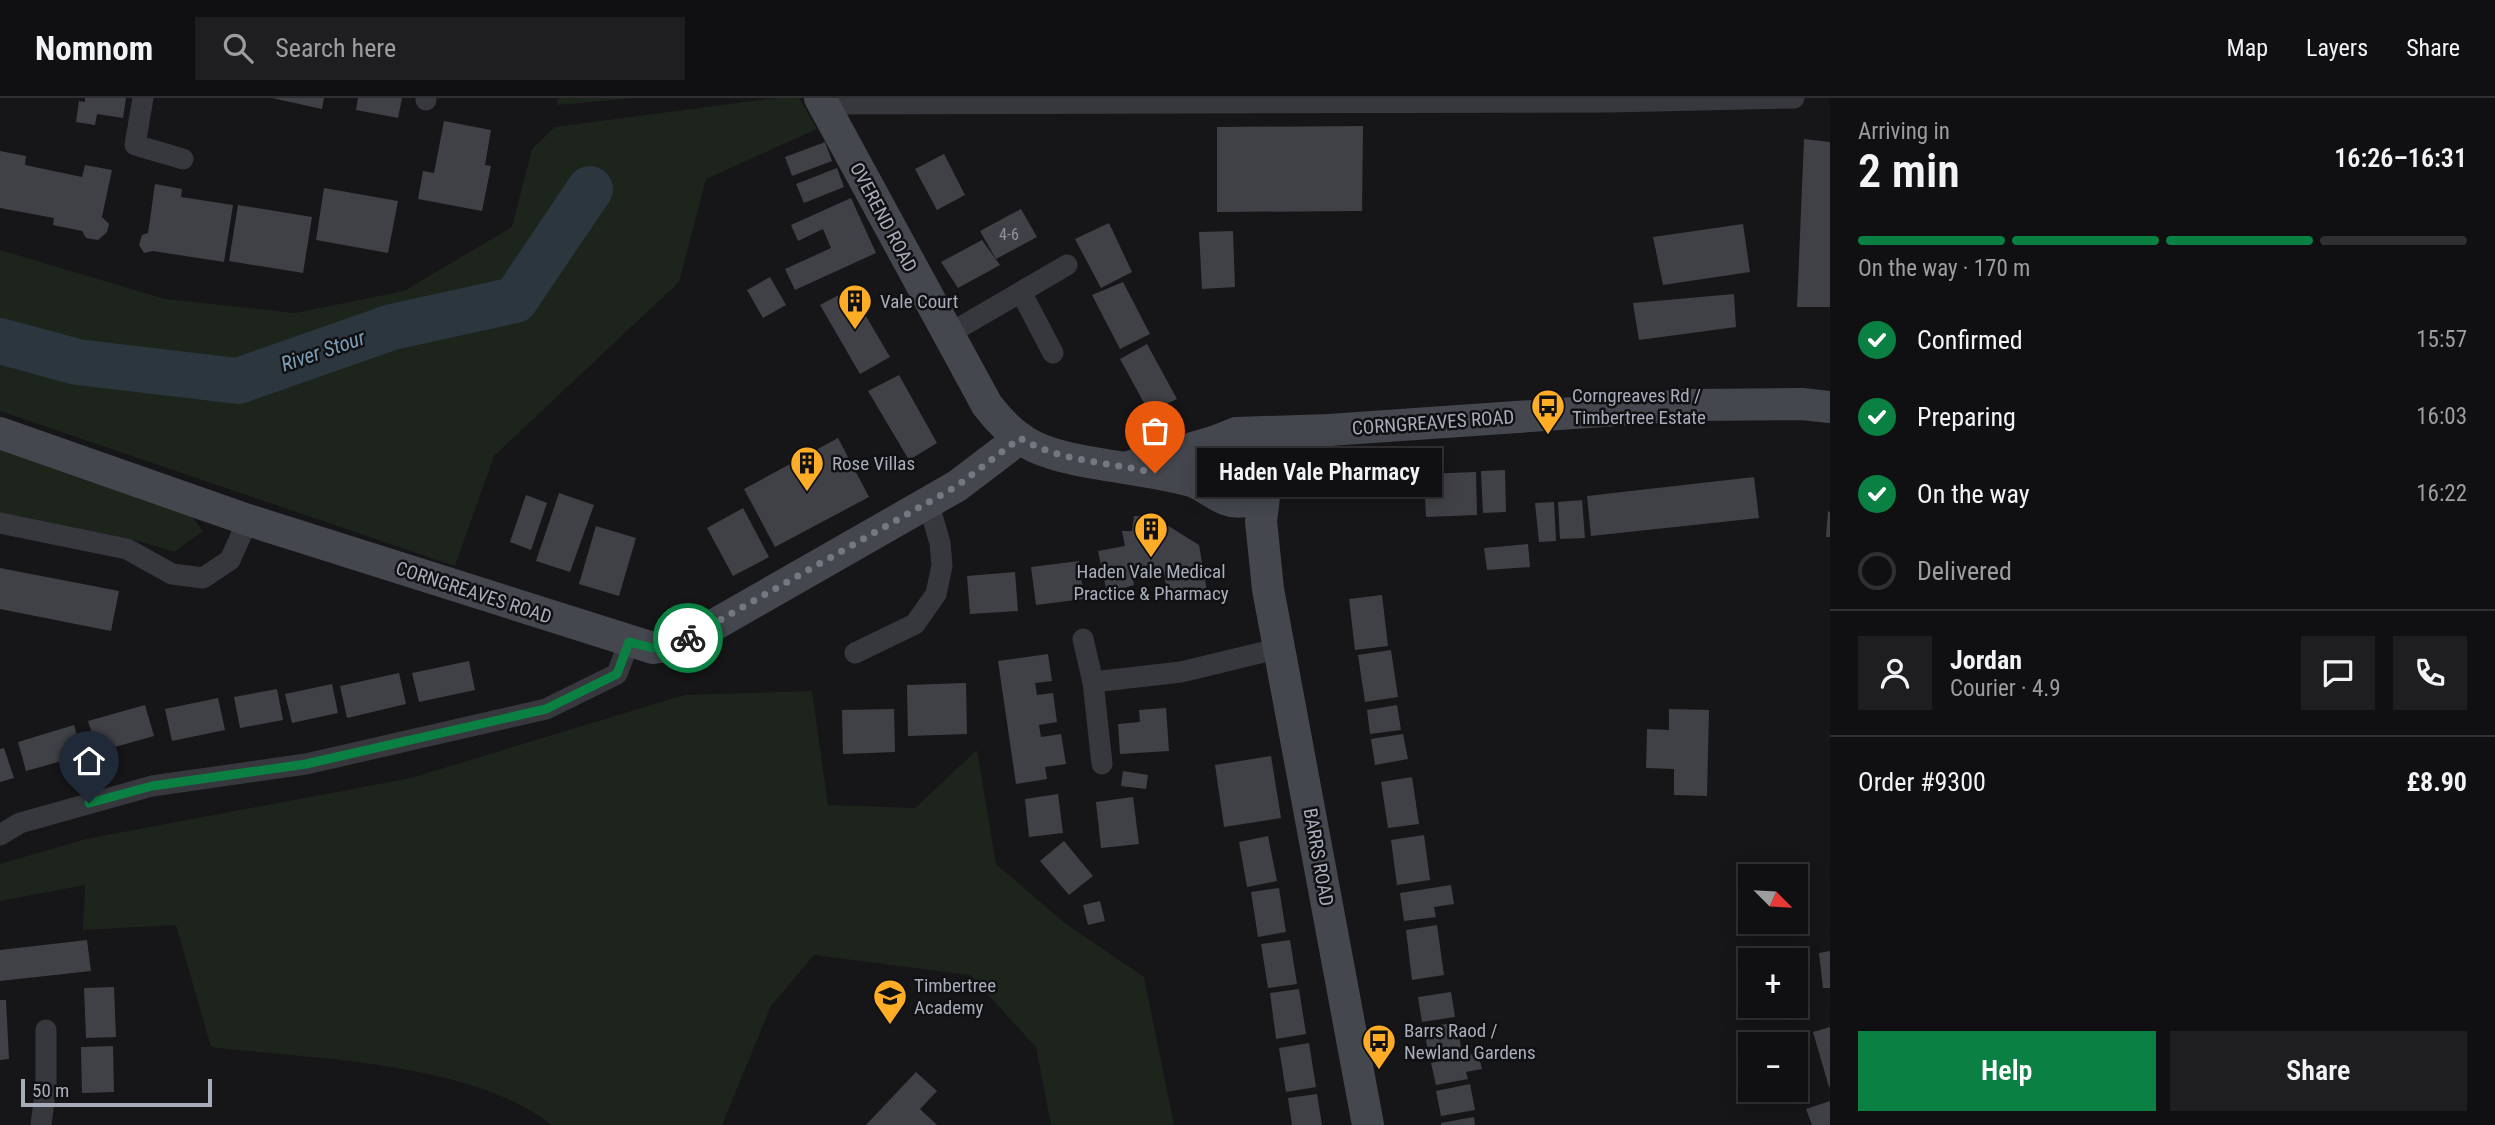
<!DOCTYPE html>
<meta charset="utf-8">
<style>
:root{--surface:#101012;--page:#1e1e20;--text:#f1f3f6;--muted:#9c9d9f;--line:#303032;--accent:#0b8043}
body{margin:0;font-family:"Roboto Condensed",sans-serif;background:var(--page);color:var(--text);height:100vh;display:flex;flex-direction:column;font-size:26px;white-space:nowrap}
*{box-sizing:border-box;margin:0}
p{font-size:23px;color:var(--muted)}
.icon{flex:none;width:38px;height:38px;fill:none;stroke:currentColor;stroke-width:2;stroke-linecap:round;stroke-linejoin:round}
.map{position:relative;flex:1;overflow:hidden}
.sheet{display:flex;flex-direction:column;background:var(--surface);width:665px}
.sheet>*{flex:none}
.needle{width:46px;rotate:114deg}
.controls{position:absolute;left:1738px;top:766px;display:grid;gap:14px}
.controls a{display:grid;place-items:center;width:70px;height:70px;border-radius:0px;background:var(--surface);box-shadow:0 4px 18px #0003,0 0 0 2px var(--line);font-size:35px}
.scale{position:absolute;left:21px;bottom:18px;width:191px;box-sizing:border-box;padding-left:7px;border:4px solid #a7adba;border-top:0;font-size:19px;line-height:24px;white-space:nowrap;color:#a7adba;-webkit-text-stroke:5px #111113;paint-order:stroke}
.pin{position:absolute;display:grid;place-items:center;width:60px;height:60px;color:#fff;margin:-72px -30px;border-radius:50% 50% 50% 0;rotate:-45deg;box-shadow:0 0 7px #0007}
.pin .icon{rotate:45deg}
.courier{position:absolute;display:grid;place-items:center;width:70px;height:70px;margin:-35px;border:5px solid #0b8043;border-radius:50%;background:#fff;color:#222;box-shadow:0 2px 9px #0007}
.bubble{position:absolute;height:49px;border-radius:0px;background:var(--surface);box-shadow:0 4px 18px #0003,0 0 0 2px var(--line);font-size:23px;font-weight:600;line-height:49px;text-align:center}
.overview em{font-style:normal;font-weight:600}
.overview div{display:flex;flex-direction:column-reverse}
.overview{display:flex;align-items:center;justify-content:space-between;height:119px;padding:0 28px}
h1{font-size:46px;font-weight:600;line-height:52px}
.bar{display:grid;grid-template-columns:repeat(4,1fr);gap:10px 7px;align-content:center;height:84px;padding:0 28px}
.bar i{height:9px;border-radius:5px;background:var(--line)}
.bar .active{background:var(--accent)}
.bar p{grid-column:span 4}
.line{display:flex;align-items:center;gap:18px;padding:0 28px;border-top:2px solid var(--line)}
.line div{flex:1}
.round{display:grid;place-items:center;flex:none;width:74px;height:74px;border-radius:0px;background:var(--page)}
ol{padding:0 28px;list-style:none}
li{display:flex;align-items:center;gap:21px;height:77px}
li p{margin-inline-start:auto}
li .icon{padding:7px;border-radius:50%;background:var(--accent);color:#fff;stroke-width:4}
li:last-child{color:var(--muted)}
li i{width:38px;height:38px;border:4px solid var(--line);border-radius:50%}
.button{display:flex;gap:14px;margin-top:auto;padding:14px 28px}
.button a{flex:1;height:80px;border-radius:0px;background:var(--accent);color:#fff;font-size:28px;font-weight:600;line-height:80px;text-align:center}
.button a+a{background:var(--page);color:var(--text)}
header{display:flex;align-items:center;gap:42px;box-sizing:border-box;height:98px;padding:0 35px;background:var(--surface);border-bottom:2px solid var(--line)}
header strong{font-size:33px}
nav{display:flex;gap:38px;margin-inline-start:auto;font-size:24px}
.search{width:490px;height:63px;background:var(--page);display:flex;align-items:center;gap:18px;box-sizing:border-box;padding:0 24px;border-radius:0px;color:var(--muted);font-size:26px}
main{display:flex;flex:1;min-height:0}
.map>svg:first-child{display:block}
.green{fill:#1c241c}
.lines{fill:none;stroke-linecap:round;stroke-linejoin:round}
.river{stroke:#2b363e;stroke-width:46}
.building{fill:#404146}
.street{stroke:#37383e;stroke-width:21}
.secondary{stroke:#44474e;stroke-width:32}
.done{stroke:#747881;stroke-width:7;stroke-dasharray:0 12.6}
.route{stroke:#0b8043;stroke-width:9}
.labels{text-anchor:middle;stroke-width:5;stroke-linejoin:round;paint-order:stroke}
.number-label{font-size:16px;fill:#8d929d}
.street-label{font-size:19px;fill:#a7adba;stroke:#111113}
.poi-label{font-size:19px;fill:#a7adba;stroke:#111113;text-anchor:start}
.water-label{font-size:21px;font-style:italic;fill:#7a9eb8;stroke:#111113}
</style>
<header>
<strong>Nomnom</strong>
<div class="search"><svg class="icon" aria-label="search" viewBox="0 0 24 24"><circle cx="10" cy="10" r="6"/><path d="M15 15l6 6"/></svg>Search here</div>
<nav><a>Map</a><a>Layers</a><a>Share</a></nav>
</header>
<main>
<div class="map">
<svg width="1830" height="1027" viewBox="0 0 1830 1027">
<rect width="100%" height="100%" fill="#161618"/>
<g class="green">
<path d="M558,0h77l-78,7z"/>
<path d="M775,0h24l18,31 -111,50 -27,103 -185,174 -39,110 -455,-155v-161l165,49 130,14 109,-22 108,-64 20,-78 23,-22z"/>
<path d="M0,350l189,65 14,18 -29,21 -39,-12 -135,-27z"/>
<path d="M812,593l16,114 87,3 62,-58 19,114 70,60 78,53 30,148h-123l-15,-78 -66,-72 -156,-20 -43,51 -49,119h-170c-82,-64 -240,-66 -341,-78l-35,-122 -93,5 2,-45 -85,16v-37l86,-25 325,-61 273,-83z"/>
</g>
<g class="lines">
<path class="river" d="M0,243l77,21 161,19 154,-54 123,-27 75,-111"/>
</g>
<g class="building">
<path d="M85,0h41l-3,20 -26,-4 -2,11 -19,-3 3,-21 6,1z"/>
<path d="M272,0h52l-2,11z"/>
<path d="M358,0h44l-4,20 -42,-8z"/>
<path d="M444,23l47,9 -6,35 6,1 -9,45 -64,-12 5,-28 11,2z"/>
<path d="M1363,28l-1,85 -145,1v-85z"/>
<path d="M1804,41l26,3v165h-33z"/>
<path d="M825,44l7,19 -40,15 -7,-19z"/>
<path d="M0,53l26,5 -1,9 57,12 3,-12 27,5 -10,47 7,7 -2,8 -9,8 -12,-2 -4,-7 -29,-6 1,-7 -54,-10z"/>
<path d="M944,56l21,41 -28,15 -22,-41z"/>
<path d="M837,70l7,19 -40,16 -8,-19z"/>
<path d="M155,86l27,5 -1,8 52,8 -9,57 -71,-11 -9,2 -5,-8 3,-10 6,-2z"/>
<path d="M324,90l74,13 -10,52 -72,-13z"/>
<path d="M851,100l25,55 -81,37 -10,-21 46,-21 -8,-19 -25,12 -7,-16z"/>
<path d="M238,107l74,12 -9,56 -74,-12z"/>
<path d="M1021,111l16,28 -41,22 -16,-28z"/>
<path d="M1109,125l23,49 -31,16 -26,-49z"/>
<path d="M1743,126l7,48 -87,13 -10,-48z"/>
<path d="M1233,133l2,56 -33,2 -3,-57z"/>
<path d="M982,142l18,25 -42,23 -17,-26z"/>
<path d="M770,179l16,28 -23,13 -16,-28z"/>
<path d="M1123,184l27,52 -30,15 -28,-54z"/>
<path d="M850,191l40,68 -30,17 -40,-69z"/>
<path d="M1734,196l2,33 -97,13 -6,-37z"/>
<path d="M1147,246l30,55 -28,13 -29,-53z"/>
<path d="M899,277l38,68 -28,17 -41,-69z"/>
<path d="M838,340l31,59 -94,50 -31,-58z"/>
<path d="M1505,372l1,42 -23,1 -2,-42z"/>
<path d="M1476,374l1,43 -51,2 -2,-43z"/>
<path d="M1754,379l5,41 -168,18 -4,-40z"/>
<path d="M559,395l35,12 -24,67 -34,-11z"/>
<path d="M526,397l21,8 -16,47 -21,-8z"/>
<path d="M1582,402l3,38 -25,1 -2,-37z"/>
<path d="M1554,404l2,39 -17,1 -4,-39z"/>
<path d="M743,410l26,49 -36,19 -26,-48z"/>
<path d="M1828,413l2,1v25h-4z"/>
<path d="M1134,418l20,1 45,28 8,46 -39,9 -4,-28 -15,-6 -18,2 3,17 -27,8 -9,-42 27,-5 -3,-15h10z"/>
<path d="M596,428l40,12 -17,58 -40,-12z"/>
<path d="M1528,446l2,23 -43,3 -3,-22z"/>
<path d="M1079,463l5,38 -48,6 -5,-38z"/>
<path d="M0,470l119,23 -8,40 -111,-22z"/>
<path d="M1015,474l3,39 -48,3 -3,-38z"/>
<path d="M1382,497l6,51 -33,4 -6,-51z"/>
<path d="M1391,552l7,47 -33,5 -7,-47z"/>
<path d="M1048,556l4,27 -17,2 2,12 16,-2 4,29 -18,3 2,12 20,-3 5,30 -21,3 2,12 -31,5 -18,-123z"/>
<path d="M469,563l6,29 -56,12 -7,-29z"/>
<path d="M399,575l7,31 -59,14 -7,-32z"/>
<path d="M966,585l1,51 -59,2 -1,-51z"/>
<path d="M332,586l6,29 -46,10 -7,-29z"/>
<path d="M277,591l6,31 -43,8 -6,-31z"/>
<path d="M218,600l7,32 -53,11 -7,-32z"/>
<path d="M145,607l9,31 -57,16 -9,-31z"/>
<path d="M1397,607l4,25 -31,4 -3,-24z"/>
<path d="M1166,610l3,43 -49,3 -2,-30 22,-2 -1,-12z"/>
<path d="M894,611l1,43 -52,2 -1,-44z"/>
<path d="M1669,611l40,1 -2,86 -33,-1v-26l-28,-1 1,-39 22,1z"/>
<path d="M74,627l9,30 -57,16 -8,-29z"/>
<path d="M1403,636l5,25 -33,6 -4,-26z"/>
<path d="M4,650l10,30 -14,4v-33z"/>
<path d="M1271,658l10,62 -57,9 -9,-62z"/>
<path d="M1123,673l25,4 -2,14 -25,-3z"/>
<path d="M1412,679l7,47 -31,4 -7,-46z"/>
<path d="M1058,696l5,39 -34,4 -4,-38z"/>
<path d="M1133,699l6,47 -38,4 -5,-46z"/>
<path d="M1424,737l6,45 -33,5 -6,-45z"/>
<path d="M1268,738l9,45 -30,6 -8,-45z"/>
<path d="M1064,743l29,35 -24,19 -29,-34z"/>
<path d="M1451,787l3,19 -20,3 2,10 -32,4 -4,-28z"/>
<path d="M1279,790l7,44 -28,5 -7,-45z"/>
<path d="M1100,803l5,20 -17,4 -5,-20z"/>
<path d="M1437,827l7,50 -32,5 -6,-50z"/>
<path d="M87,842l4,31 -91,10v-31z"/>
<path d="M1290,842l7,44 -29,4 -7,-44z"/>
<path d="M1830,853v37h-7l-4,-35z"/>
<path d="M114,889l2,50 -30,1 -2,-50z"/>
<path d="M1299,891l7,45 -30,5 -6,-46z"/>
<path d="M1451,894l4,25 -33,5 -4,-25z"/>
<path d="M0,902h6l3,59 -9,1z"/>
<path d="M1457,924l4,25 -33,5 -4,-24z"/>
<path d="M1830,929v60h-1l-16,-55z"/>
<path d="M1309,945l7,44 -30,5 -7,-44z"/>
<path d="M113,948l1,46 -32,1 -1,-46z"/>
<path d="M1478,955l4,16 -16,3 2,7 -32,6 -5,-22z"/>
<path d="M916,974l21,19 -17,18 17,16h-71z"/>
<path d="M1470,986l5,26 -34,6 -5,-25z"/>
<path d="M1317,996l5,31h-30l-4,-27z"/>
<path d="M1830,1003v24h-18l-6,-16z"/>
<path d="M1474,1019l1,8h-34v-2z"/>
</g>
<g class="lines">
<g class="street">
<path d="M143,0l-8,47 48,14"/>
<path d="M426,2v-2"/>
<path d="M823,6l787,-2 184,-4"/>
<path d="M1022,196l31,59"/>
<path d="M947,237l120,-70"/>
<path d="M0,425l127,26 45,25 31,4 27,-18 18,-40"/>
<path d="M1083,541l10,43 9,82"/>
<path d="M855,555l60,-29 21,-30 6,-28 -2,-23 -12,-41"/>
<path d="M1093,584l88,-10 99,-24"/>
<path d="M0,737l20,-12 132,-37 154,-22 240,-55 71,-35 12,-32"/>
<path d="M41,1027l5,-39v-56"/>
</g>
<g class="secondary">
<path d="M820,0l167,307c13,17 28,33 48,42 41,19 109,20 156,34 19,6 33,25 54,20 21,-5 26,-28 40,-42 12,-12 29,-20 44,-29"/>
<path d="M0,335l248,87 405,128 21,-3 26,-12 257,-147 63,-48"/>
<path d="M1131,368l85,-25"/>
<path d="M1265,391l-4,32 7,68 100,536"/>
<path d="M1213,393l-7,-10 -2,-22 12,-18 20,-8 93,-3 361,-25 112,-1 28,3"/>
</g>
</g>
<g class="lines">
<path class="done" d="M688,540l269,-152 63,-48c40,24 90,24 135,35"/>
<path class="route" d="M89,705l63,-17 154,-22 240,-55 71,-35 12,-32 24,6 35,-10"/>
</g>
<defs>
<g id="building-pin" transform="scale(1.75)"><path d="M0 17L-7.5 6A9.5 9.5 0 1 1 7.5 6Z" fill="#ffac27" stroke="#111113"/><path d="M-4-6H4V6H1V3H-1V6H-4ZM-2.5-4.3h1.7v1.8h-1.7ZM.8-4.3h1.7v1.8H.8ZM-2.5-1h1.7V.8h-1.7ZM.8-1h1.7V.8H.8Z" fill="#111"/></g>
<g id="bus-pin" transform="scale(1.75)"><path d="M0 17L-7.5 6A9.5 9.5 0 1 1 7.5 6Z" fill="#ffac27" stroke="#111113"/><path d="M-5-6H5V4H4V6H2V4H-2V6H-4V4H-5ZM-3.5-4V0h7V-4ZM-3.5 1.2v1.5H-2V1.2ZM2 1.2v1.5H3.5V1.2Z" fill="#111"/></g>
<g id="school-pin" transform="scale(1.75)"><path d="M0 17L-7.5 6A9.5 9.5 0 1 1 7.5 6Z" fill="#ffac27" stroke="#111113"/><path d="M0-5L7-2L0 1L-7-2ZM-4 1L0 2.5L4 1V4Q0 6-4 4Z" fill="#111"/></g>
</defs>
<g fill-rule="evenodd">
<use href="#building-pin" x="855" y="203"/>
<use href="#bus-pin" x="1548" y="308"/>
<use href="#building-pin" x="807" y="365"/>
<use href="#building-pin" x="1151" y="431"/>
<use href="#school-pin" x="890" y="898"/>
<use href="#bus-pin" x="1379" y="943"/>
</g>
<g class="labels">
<g class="number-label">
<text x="1009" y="142">4-6</text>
</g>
<g class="street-label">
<text transform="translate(884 119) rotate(62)" y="7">OVEREND ROAD</text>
<text transform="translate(1433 324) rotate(-4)" y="7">CORNGREAVES ROAD</text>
<text transform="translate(474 494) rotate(18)" y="7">CORNGREAVES ROAD</text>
<text transform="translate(1319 759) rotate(80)" y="7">BARRS ROAD</text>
</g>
<g class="poi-label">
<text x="880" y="210">Vale Court</text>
<text x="1572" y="304">Corngreaves Rd /<tspan x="1572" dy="22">Timbertree Estate</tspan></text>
<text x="832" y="372">Rose Villas</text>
<text x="1151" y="480" text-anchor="middle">Haden Vale Medical<tspan x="1151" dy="22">Practice &amp; Pharmacy</tspan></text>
<text x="914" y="894">Timbertree<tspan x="914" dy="22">Academy</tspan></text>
<text x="1404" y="939">Barrs Raod /<tspan x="1404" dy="22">Newland Gardens</tspan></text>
</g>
<g class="water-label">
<text transform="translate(323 253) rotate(-19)" y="7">River Stour</text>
</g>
</g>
</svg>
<div class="controls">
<a><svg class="needle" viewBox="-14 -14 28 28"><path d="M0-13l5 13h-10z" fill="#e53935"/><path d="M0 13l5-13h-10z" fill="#9c9d9f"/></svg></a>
<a>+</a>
<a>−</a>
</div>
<div class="scale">50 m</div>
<div class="pin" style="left:1155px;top:375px;background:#ea580c"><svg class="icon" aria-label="bag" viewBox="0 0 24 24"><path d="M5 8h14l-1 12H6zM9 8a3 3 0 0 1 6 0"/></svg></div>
<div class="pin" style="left:89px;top:705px;background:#1f2937"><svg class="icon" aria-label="home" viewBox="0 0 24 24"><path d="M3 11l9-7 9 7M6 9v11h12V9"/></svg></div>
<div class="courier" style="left:688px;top:540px"><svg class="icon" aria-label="bike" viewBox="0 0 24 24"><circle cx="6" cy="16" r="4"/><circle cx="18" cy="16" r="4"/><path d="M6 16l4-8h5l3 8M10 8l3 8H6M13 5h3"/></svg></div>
<div class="bubble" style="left:1197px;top:350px;width:245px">Haden Vale Pharmacy</div>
</div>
<section class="sheet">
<div class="overview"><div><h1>2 min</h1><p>Arriving in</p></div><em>16:26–16:31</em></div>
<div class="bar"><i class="active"></i><i class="active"></i><i class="active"></i><i></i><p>On the way · 170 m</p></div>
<ol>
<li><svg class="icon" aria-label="check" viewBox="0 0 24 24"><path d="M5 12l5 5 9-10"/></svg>Confirmed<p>15:57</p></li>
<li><svg class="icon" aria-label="check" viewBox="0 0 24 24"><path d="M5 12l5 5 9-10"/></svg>Preparing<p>16:03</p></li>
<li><svg class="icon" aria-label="check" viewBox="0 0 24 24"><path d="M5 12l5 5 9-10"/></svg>On the way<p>16:22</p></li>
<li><i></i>Delivered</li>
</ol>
<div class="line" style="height:126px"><a class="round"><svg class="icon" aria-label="person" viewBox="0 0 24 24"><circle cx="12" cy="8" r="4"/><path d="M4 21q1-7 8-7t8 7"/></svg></a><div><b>Jordan</b><p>Courier · 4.9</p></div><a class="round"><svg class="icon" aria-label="chat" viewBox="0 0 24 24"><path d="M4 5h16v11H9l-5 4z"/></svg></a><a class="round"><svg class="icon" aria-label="phone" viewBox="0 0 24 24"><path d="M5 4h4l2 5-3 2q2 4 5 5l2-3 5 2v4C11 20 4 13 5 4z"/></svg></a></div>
<div class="line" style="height:91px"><div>Order #9300</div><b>£8.90</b></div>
<div class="button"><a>Help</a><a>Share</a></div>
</section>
</main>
